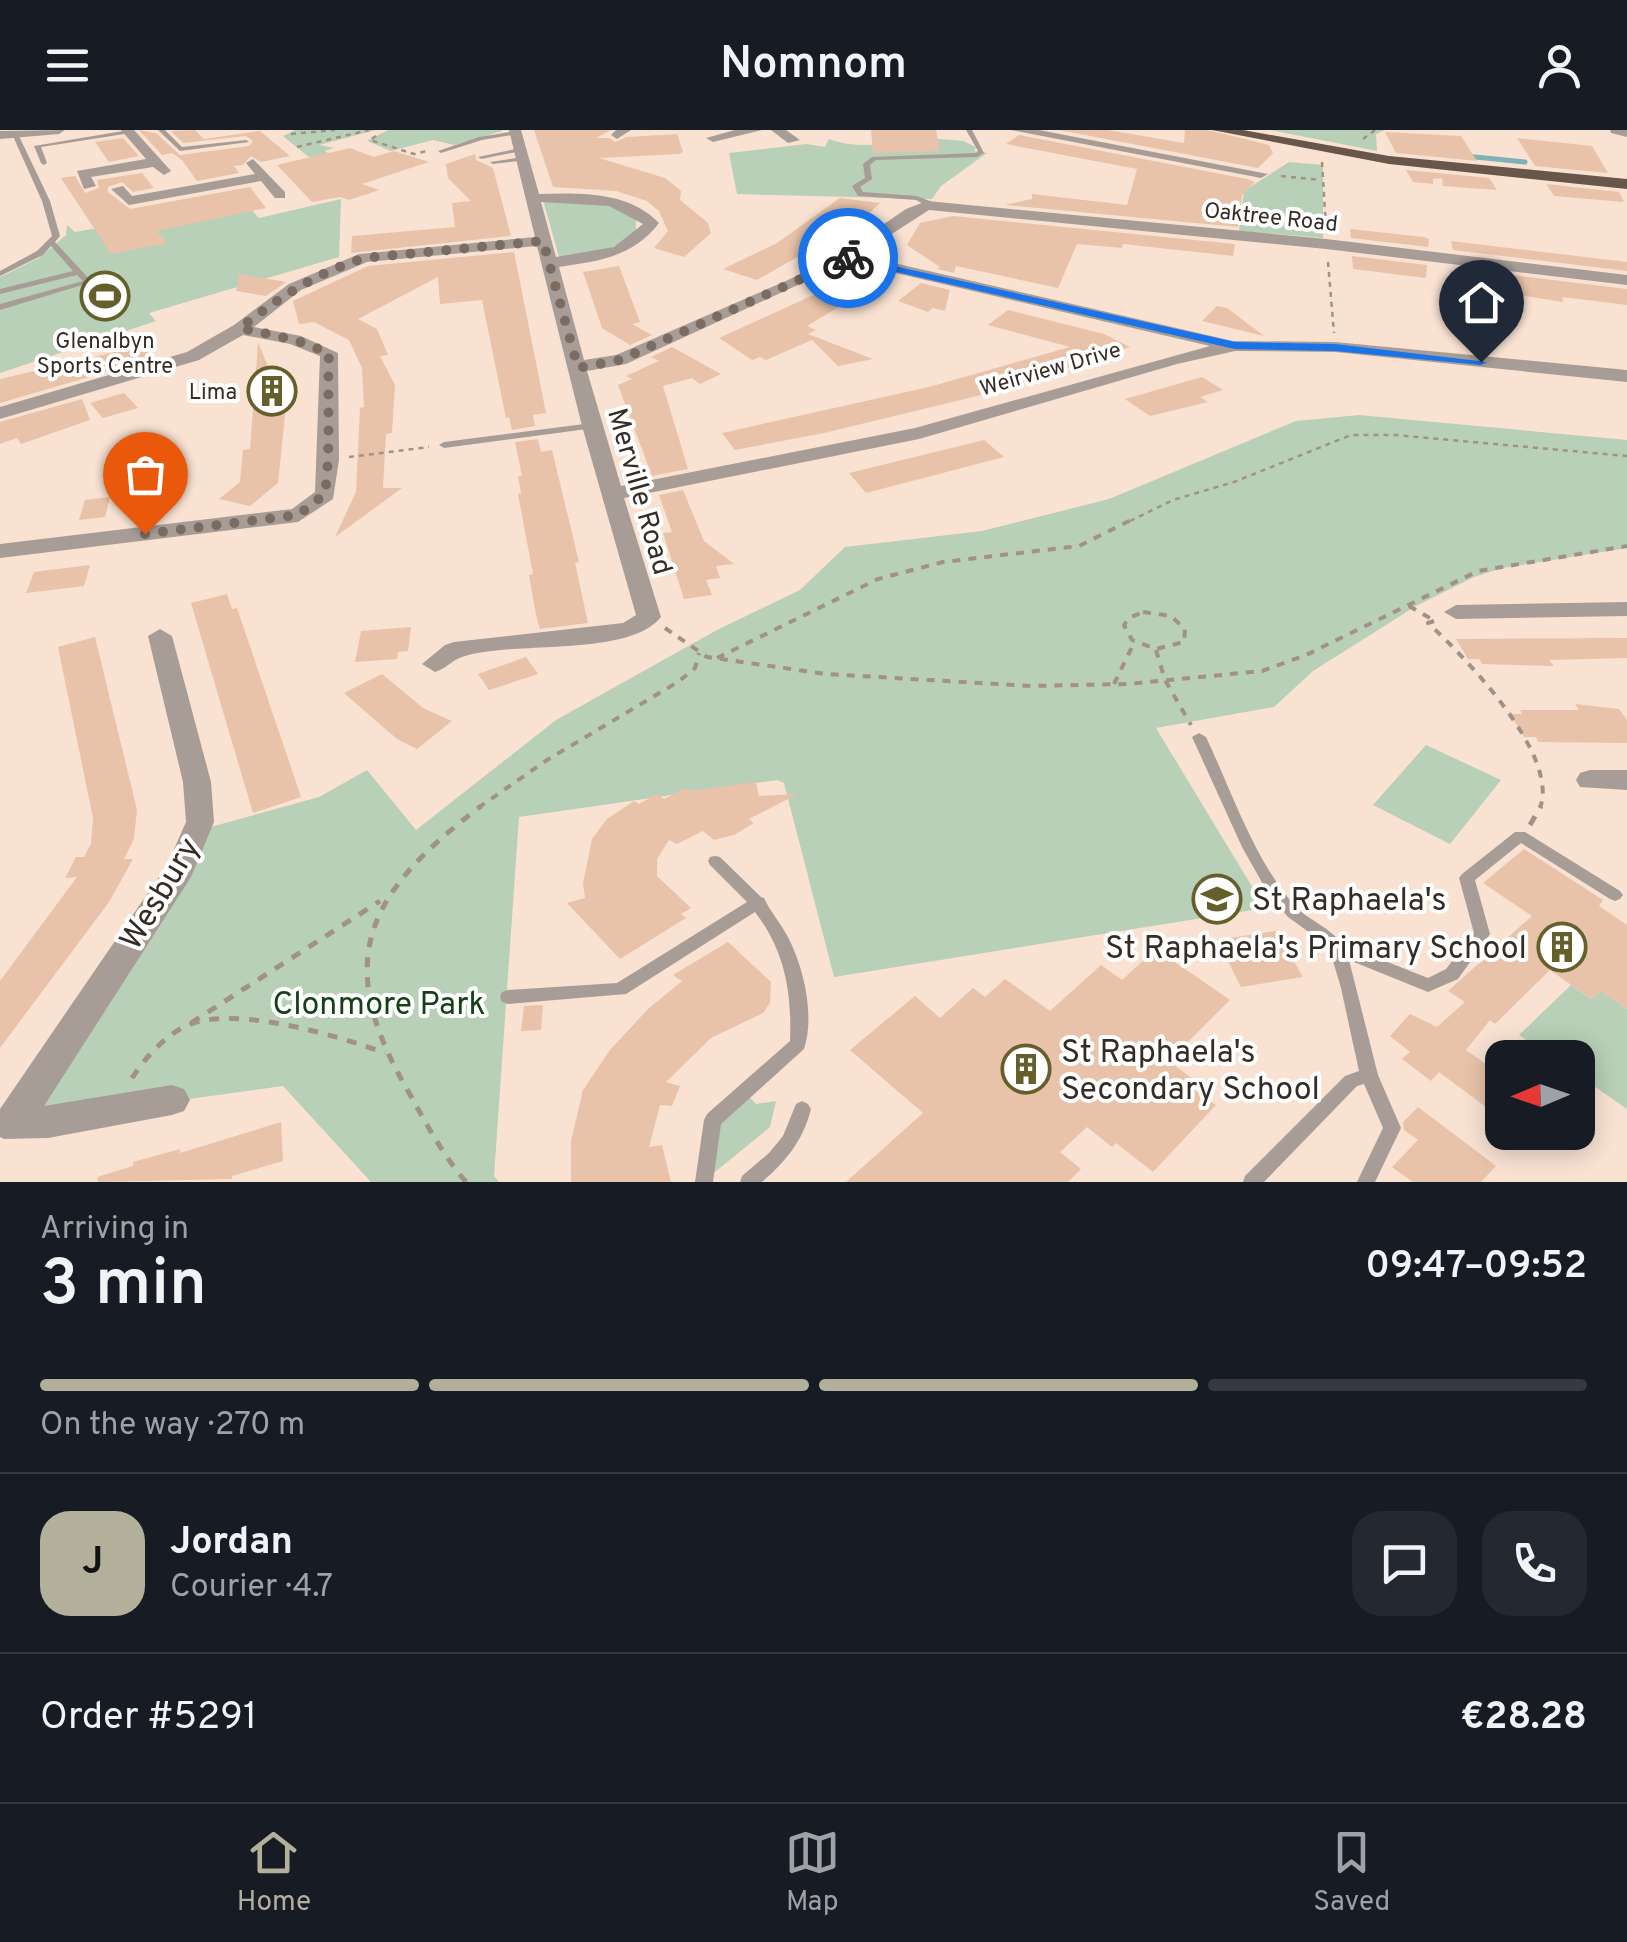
<!DOCTYPE html>
<meta charset="utf-8">
<style>
:root{--surface:#171b24;--page:#242831;--text:#f1f3f6;--muted:#9ea1a6;--line:#363941;--accent:#b2b09b}
body{margin:0;font-family:Overpass,sans-serif;background:var(--page);color:var(--text);height:100vh;display:flex;flex-direction:column;font-size:38px;white-space:nowrap}
*{box-sizing:border-box;margin:0}
p{font-size:32px;color:var(--muted)}
.icon{flex:none;width:55px;height:55px;fill:none;stroke:currentColor;stroke-width:2;stroke-linecap:round;stroke-linejoin:round}
.map{position:relative;height:1052px;overflow:hidden}
.details{display:flex;flex-direction:column;background:var(--surface);flex:1}
.details>*{flex:none}
.needle{width:65px;rotate:268deg}
.tools{position:absolute;left:1485px;top:910px;display:grid;gap:20px}
.tools a{display:grid;place-items:center;width:110px;height:110px;border-radius:20px;background:var(--surface);box-shadow:0 5px 25px #0003;font-size:50px}
.pin{position:absolute;display:grid;place-items:center;width:85px;height:85px;color:#fff;margin:-102px -42px;border-radius:50% 50% 50% 0;rotate:-45deg;box-shadow:0 0 10px #0007}
.pin .icon{rotate:45deg}
.courier{position:absolute;display:grid;place-items:center;width:100px;height:100px;margin:-50px;border:8px solid #1a73e8;border-radius:50%;background:#fff;color:#222;box-shadow:0 2px 12px #0007}
.head em{font-style:normal;font-weight:600}
.head div{display:flex;flex-direction:column-reverse}
.head{display:flex;align-items:center;justify-content:space-between;height:170px;padding:0 40px}
h1{font-size:65px;font-weight:600;line-height:75px}
.bar{display:grid;grid-template-columns:repeat(4,1fr);gap:15px 10px;align-content:center;height:120px;padding:0 40px}
.bar i{height:12px;border-radius:8px;background:var(--line)}
.bar .on{background:var(--accent)}
.bar p{grid-column:span 4}
.line{display:flex;align-items:center;gap:25px;padding:0 40px;border-top:2px solid var(--line)}
.line div{flex:1}
.round{display:grid;place-items:center;flex:none;width:105px;height:105px;border-radius:30px;background:var(--page)}
header{display:flex;justify-content:space-between;align-items:center;height:130px;padding:0 40px;background:var(--surface);font-size:45px;font-weight:600}
.tabs{display:flex;justify-content:space-around;align-items:center;height:140px;border-top:2px solid var(--line);background:var(--surface);font-size:28px;color:var(--muted)}
.tabs a{display:grid;justify-items:center;gap:5px}
.tabs .on{color:var(--accent)}
.map>svg:first-child{display:block}
.green{fill:#b7d0b7}
.lines{fill:none;stroke-linecap:round;stroke-linejoin:round}
.stream{stroke:#7eb3b6;stroke-width:5}
.building{fill:#e8c3a9}
.path-far2{stroke:#a29186;stroke-width:2.5;stroke-dasharray:5 5;stroke-linecap:butt}
.path-far1{stroke:#a29186;stroke-width:4;stroke-dasharray:8 8;stroke-linecap:butt}
.path{stroke:#a29186;stroke-width:5;stroke-dasharray:10 10;stroke-linecap:butt}
.service{fill:#a79d96;fill-rule:evenodd}
.minor{fill:#a79d96;fill-rule:evenodd}
.tertiary{fill:#a79d96;fill-rule:evenodd}
.trunk{fill:#68564a;fill-rule:evenodd}
.route{fill:#1a73e8}
.done{stroke:#7a6c62;stroke-width:10;stroke-dasharray:0 18}
.labels{text-anchor:middle;stroke-width:8;stroke-linejoin:round;paint-order:stroke}
.far-street-label{font-size:22px;fill:#352c26;stroke:#fff}
.far-poi-label{font-size:22px;fill:#352c26;stroke:#fff}
.street-label{font-size:28px;fill:#352c26;stroke:#fff}
.near-street-label{font-size:32px;fill:#352c26;stroke:#fff}
.near-poi-label{font-size:32px;fill:#352c26;stroke:#fff;text-anchor:start}
.near-park-label{font-size:32px;fill:#144118;stroke:#fff}
</style>
<header><svg class="icon" aria-label="menu" viewBox="0 0 24 24"><path d="M4 6h16M4 12h16M4 18h16"/></svg>Nomnom<svg class="icon" aria-label="person" viewBox="0 0 24 24"><circle cx="12" cy="8" r="4"/><path d="M4 21q1-7 8-7t8 7"/></svg></header>
<div class="map">
<svg width="1627" height="1052" viewBox="0 0 1627 1052">
<rect width="100%" height="100%" fill="#f9e2d2"/>
<g class="green">
<path d="M295,0h81l-57,15 15,3 -10,3 6,3 -4,17 -43,-35z"/>
<path d="M388,0h114v1l-48,14 -21,-5 -42,11 -24,-10z"/>
<path d="M1270,0h115l-9,4 1,17z"/>
<path d="M929,8l34,3 13,6 -2,4 13,2 -46,33 -9,13 -195,-5 -8,-41 78,-9 18,3 4,-8c31,12 68,3 100,-1z"/>
<path d="M1289,32l34,3v73l-84,-7 5,-40z"/>
<path d="M341,69l-2,58 -190,56 7,8 -156,52v-96l39,-19 27,-23 1,-10 8,7 170,-29 14,15z"/>
<path d="M559,69l60,8 17,13v9c-17,25 -50,24 -77,28l-16,-57z"/>
<path d="M1359,285l268,25v108l-124,20 -29,9 -58,29 -103,65 -39,36 -118,21 109,180 -431,69 -50,-194 -7,-3 -258,37 -25,359 5,6h-128l-88,-96 -270,37 183,-292 123,-34 48,-27 49,60 140,-110 161,-90 83,-40 45,-43 137,-16 127,-32 187,-78z"/>
<path d="M1426,615l75,35 -51,64 -77,-39z"/>
<path d="M1571,855l20,14 10,-8 26,18v100l-49,-34v-17l-27,-1 -32,-22z"/>
<path d="M743,960l13,14 20,-3 -6,26 -60,49 3,-56z"/>
</g>
<g class="lines">
<path class="stream" d="M1465,26l60,6"/>
</g>
<g class="building">
<path d="M139,0l17,3 24,22 69,-9 4,-5 -7,-5 -63,7 -12,-12 24,-1 9,9 56,-8 30,25 -29,6 -10,-6 -8,9 -9,1 5,7 -42,8 -15,-21 -10,-7 -10,2z"/>
<path d="M534,0h77l-15,8h13l6,4 12,-5 50,-3 6,18 -4,2 -80,4 66,20 16,13 -1,9 28,23 3,10 -27,24 -30,-9 14,-17 -9,-20 -12,-10 -31,-10 -63,-4z"/>
<path d="M871,0h65l4,21 -67,2z"/>
<path d="M1059,0h49l76,13 1,-13h23l61,15 4,8 -15,15z"/>
<path d="M1385,2l76,4 16,25 -81,-8z"/>
<path d="M1019,5l228,44 8,3 -13,13 -4,32 -233,-22 27,-6v-5l95,11 10,-36 -131,-25z"/>
<path d="M123,8l16,18 -30,6 -14,-20z"/>
<path d="M1517,8l75,8 16,27 -73,-7z"/>
<path d="M350,18l24,9 20,-6 35,11 -67,22 17,6 -30,10 -9,-3 -28,5 -35,-37z"/>
<path d="M475,24l1,6 17,8 18,68 -160,17 1,-17 103,-9 -3,-24 19,-2 -23,-23 -2,-14z"/>
<path d="M1406,40l83,8 8,12 -54,-4 -1,-8 -9,1v5l-20,-2z"/>
<path d="M142,43l12,15 -21,4 -11,-10 -14,5v5l22,17 120,-22 16,21 -110,23 11,12 -56,11 -50,-76 14,-2 10,17 14,-5 -2,-8z"/>
<path d="M1546,54l73,8 5,10 -70,-6z"/>
<path d="M840,68l40,5 -18,17 -105,60 -34,-11 54,-26z"/>
<path d="M953,86l282,28 -2,12 -110,-12 -1,4 -45,-4 -19,44 -102,-22 -2,7 -17,-4 3,-2 -33,-22 13,-22z"/>
<path d="M1350,99l74,8 5,2 -1,8 -77,-9z"/>
<path d="M1451,111l176,21v9l-174,-21z"/>
<path d="M514,122l32,161 -13,2 2,11 -23,4 -3,-13 -3,1 -24,-118 -42,4 -2,-27 -80,42 19,10 11,26 -8,1 15,29 -3,48 -6,1 -3,54h19l-67,49 21,-45 4,-84 4,-1 -2,-39 -13,-28 -35,-18 -15,2 -6,-23 75,-35z"/>
<path d="M1352,126l75,9 -1,13 -73,-9z"/>
<path d="M619,136l21,56 -8,2 20,11 -22,10 -28,-17 -19,-56z"/>
<path d="M1455,138l172,21v16l-65,-8 1,5 -105,-17z"/>
<path d="M239,144l47,8 -20,14 -30,-5z"/>
<path d="M890,146l-83,50 9,4 -8,4 65,25 -35,7 -26,-26 -46,20 -6,-3 -8,3 -33,-22 125,-57z"/>
<path d="M921,153l29,7 -5,21 -12,-3 -5,4 -30,-11z"/>
<path d="M1217,176l10,2 37,28 -62,-15z"/>
<path d="M1008,180l96,24 26,13 -132,44 -174,42 -89,17 -13,-17 207,-46 141,-40 -82,-22z"/>
<path d="M258,212l14,35 14,-1 -2,21 3,-1 -9,87 -28,23 -31,-7 21,-17 3,-32 7,-1z"/>
<path d="M149,214l4,10 -23,11 -130,38v-24z"/>
<path d="M672,217l49,27 -21,10 -8,-6 -29,8 25,83 -36,7 -34,-91 14,-6 -6,-3 33,-15 -8,-4z"/>
<path d="M1202,247l21,13 -23,7 8,5 -58,14 -25,-17z"/>
<path d="M124,263l14,15 -35,10 -13,-15z"/>
<path d="M82,269l8,21 -69,24 -4,-6 -17,6v-22z"/>
<path d="M538,309l3,13 11,-2 27,112 -4,1 13,60 -48,6 -4,-14 -7,-40 4,-1 -15,-80 3,-1 -3,-17h4l-7,-34z"/>
<path d="M984,310l20,17 -138,36 -17,-20z"/>
<path d="M683,360l21,51 30,23 -18,2 4,12 -14,2 6,15 -28,4 -21,-66 9,-1 -13,-37z"/>
<path d="M172,362l-5,18 -25,3 6,-18z"/>
<path d="M110,367l-5,20 -26,3 6,-20z"/>
<path d="M90,435l-6,21 -58,7 8,-21z"/>
<path d="M227,464l5,15 5,-1 64,189 -48,16 -62,-210z"/>
<path d="M411,497l-3,24 -10,1 -1,7 -42,3 6,-31z"/>
<path d="M95,507l42,173 -3,29 -10,20h9l-24,43 -109,146v-67l77,-104 -12,1 11,-21h8l7,-13 2,-26 -35,-171z"/>
<path d="M1627,508v20l-78,2 5,6 -72,-2 -3,-5h-11l-12,-20z"/>
<path d="M526,527l12,17 -49,16 -11,-16z"/>
<path d="M382,544l41,34 29,13 -35,28 -20,-10 -53,-46z"/>
<path d="M1575,574l44,5 8,11v23l-89,-1 -2,-5h-12l-14,-23h12l-2,-4h59z"/>
<path d="M756,652l3,14 39,-2 -49,25 5,4 -20,12 -20,5 -11,-9 -26,13 -8,-4 -12,19v17l34,32 -10,6 5,4 -66,41 -53,-56 18,-5 -2,-15 9,-44 15,-20 27,-18 5,3 18,-10 7,5 21,-11 5,3z"/>
<path d="M1524,719l79,51 -4,6 28,19v84l-26,-18 -10,8 -41,-29 -55,54 -5,-4 -24,30 36,25v44l-63,-47 -8,9 -29,-22 8,-7 -20,-16 20,-22 27,13 28,-25 -17,-11 84,-75 -49,-33z"/>
<path d="M1276,801l27,46 -62,10 -24,-47z"/>
<path d="M728,812l43,40 -1,21 -7,10 -52,25 -45,44 14,4 -8,20 -12,-1 -11,42 13,-2 9,37h-100v-41l12,-51 27,-40 38,-41 34,-28 -9,-6z"/>
<path d="M1156,819l74,51 -61,61 25,19 -6,5 28,20 -63,67 -37,-29 -4,4 -25,-20 -27,25 21,17 -13,13h-222l77,-69 -73,-63 65,-54 25,22 33,-30 12,9 20,-18 45,32 51,-46 21,15z"/>
<path d="M543,875l-2,25 -20,1 3,-25z"/>
<path d="M1418,977l78,59 -15,16h-68l-21,-15 26,-27 -14,-10 -1,-8z"/>
<path d="M281,992l2,39 -51,15v3l-134,3 -1,-5 36,-11v-4l47,-13v4z"/>
</g>
<g class="lines">
<g class="path-far2">
<path d="M291,4l44,-4"/>
<path d="M376,6l-6,4 44,14 13,-3"/>
<path d="M1363,9l12,-9"/>
<path d="M297,17l72,-17"/>
<path d="M1322,32l4,66"/>
<path d="M1281,46l40,4"/>
<path d="M1328,132l6,71"/>
<path d="M349,327l80,-10"/>
<path d="M1130,391l43,-21 61,-18 117,-47h44l232,21"/>
</g>
<g class="path-far1">
<path d="M1409,476l26,15"/>
<path d="M1143,482l28,4 14,13 -1,13 -28,7 -24,-9 -8,-15 5,-7z"/>
<path d="M1434,491l-6,2c37,34 132,132 112,185"/>
<path d="M665,498l42,29 119,17 205,12 97,-2 134,-13 44,-16 172,-84 149,-25"/>
<path d="M1156,520l9,30 26,45"/>
<path d="M717,528l161,-79 65,-17 136,-16 56,-28"/>
<path d="M1114,554l20,-41"/>
<path d="M478,678l69,-48 131,-78 17,-14 4,-15"/>
</g>
<g class="path">
<path d="M1530,695l11,-19"/>
<path d="M191,893l189,-122"/>
<path d="M132,948c13,-20 33,-43 56,-53 47,-20 151,11 197,28"/>
<path d="M466,1052c-24,-28 -40,-59 -58,-91 -77,-132 -41,-198 73,-285"/>
</g>
<g class="service">
<path d="M129,0l2,3 -90,14 6,16 -3,2 -3,-2 -7,-17z"/>
<path d="M158,0h7l17,17 64,-7 3,2 -69,9z"/>
<path d="M966,0h6l12,23 -7,4 -101,3 -6,5 2,14 -12,8 3,5 54,4 18,7v4h-6l-13,-7 -58,-4 -6,-10 13,-8 -2,-14 9,-7 104,-4 2,-2z"/>
<path d="M516,1l2,3 -36,6 -41,13 -3,-2 41,-14z"/>
<path d="M15,2l3,2 32,67 10,35 -5,6 37,40 -92,28v-6l83,-23 -6,-6 -77,19v-5l73,-18 -22,-25 -8,9 -43,21v-5l37,-20 15,-15 -10,-35 -30,-67z"/>
<path d="M520,18l2,1v2l-41,8 -3,-2z"/>
<path d="M523,27l2,1v2l-32,4 -3,-2z"/>
<path d="M592,293l3,1v4l-151,20 -5,-3 5,-3z"/>
<path d="M1199,603l7,4c26,55 47,120 87,167 14,16 36,22 49,40l86,34 18,-9 28,-36 -15,-55 3,-4 53,-42h10l95,59 3,4 -3,4 -5,2 -5,-2 -89,-56 -46,37 15,54 -32,45 -30,13 -79,-32 29,115 23,53 -26,54h-18l26,-54 -19,-44 -7,2 -93,96h-21l2,-6 100,-100 14,-5 -18,-83 -11,-37 -9,-10 -33,-24 -20,-24 -26,-46 -50,-110z"/>
<path d="M715,726l5,1 41,40 3,1c6,13 18,27 25,41 15,30 26,77 15,110l-83,75 -8,58h-18l9,-62 3,-6 83,-73c2,-48 -5,-90 -35,-129l-129,82 -118,10 -6,-2 -2,-5 2,-5 6,-2 109,-7 130,-81 -37,-37 -2,-4 2,-4z"/>
<path d="M802,971l6,3 3,5c-8,32 -25,52 -49,73h-22l2,-6 27,-23 14,-17 13,-32z"/>
</g>
<g class="minor">
<path d="M121,0h13l37,41 -7,4 -11,-8 -62,10 5,9 -12,3 -7,-18 69,-12z"/>
<path d="M509,0h12l18,64c41,-1 89,-3 120,29 -26,34 -60,38 -100,44l25,93 32,-5 172,-75 52,-26 66,-45 21,-8 399,38 301,36v10l-301,-36 -397,-39 -70,45 374,86 102,1 292,28v12l-292,-30 -100,-1 -58,13 -258,75 -295,59 37,119c-33,41 -149,23 -199,40 -10,3 -16,12 -27,15l-13,-8 23,-19 9,-3 169,-19 13,-8 -54,-189 -45,-180 -170,16 -66,28 -47,37 47,9 37,17 1,107 -6,39 -35,23 -298,36v-14l292,-35 23,-17 5,-136 -30,-12 -47,-9 -44,25 -199,59v-12l187,-55 47,-27 55,-41 70,-30 176,-17zM541,72l68,4 34,18 -29,23 -58,10zM848,132l362,84 -295,82 -294,58 -34,-115 39,-7z"/>
<path d="M616,0h15l-14,9 -6,-4z"/>
<path d="M735,0h27l-49,12 -7,-4z"/>
<path d="M771,0h15l14,10 -12,3z"/>
<path d="M1011,0h28l229,44 -7,4z"/>
<path d="M1610,0h17v7l-16,-4z"/>
<path d="M253,29l32,33v6h-10l-14,-17 -132,24 -18,-16 12,-3 9,10 123,-22 -9,-11z"/>
<path d="M1627,472v14l-171,3 -12,-7 12,-7z"/>
<path d="M160,499l12,7 39,146 3,40 -23,55 -147,229 128,-21 12,4 6,11 -6,11 -12,4 -124,23 -44,1 -4,-2v-28l167,-244 19,-43 -3,-40 -35,-146z"/>
<path d="M1590,640h37v20l-47,-3 -4,-7 4,-7z"/>
</g>
<path class="tertiary" d="M65,0l-6,4 -59,5v-8z"/>
<path class="trunk" d="M1212,0h31l146,26 238,23v10l-238,-25z"/>
</g>
<path class="route" d="M845,125l390,87 100,2 152,18 -6,3 -146,-14 -100,-2 -387,-88z"/>
<g class="lines">
<path class="done" d="M145,404l153,-19 27,-21c6,-47 2,-94 4,-141l-34,-13 -55,-12c39,-30 77,-56 125,-70l178,-17 35,127 42,-8 228,-102"/>
</g>
<defs>
<g id="stadium-ring" transform="scale(2.5)"><circle r="9.5" fill="#fff" stroke="#655f2b" stroke-width="1.5"/><path d="M0-5a6.5 5 0 1 0 0 10a6.5 5 0 1 0 0-10ZM-3.5-1.8h7v3.6h-7Z" fill="#655f2b"/></g>
<g id="building-ring" transform="scale(2.5)"><circle r="9.5" fill="#fff" stroke="#655f2b" stroke-width="1.5"/><path d="M-4-6H4V6H1V3H-1V6H-4ZM-2.5-4.3h1.7v1.8h-1.7ZM.8-4.3h1.7v1.8H.8ZM-2.5-1h1.7V.8h-1.7ZM.8-1h1.7V.8H.8Z" fill="#655f2b"/></g>
<g id="school-ring" transform="scale(2.5)"><circle r="9.5" fill="#fff" stroke="#655f2b" stroke-width="1.5"/><path d="M0-5L7-2L0 1L-7-2ZM-4 1L0 2.5L4 1V4Q0 6-4 4Z" fill="#655f2b"/></g>
</defs>
<g fill-rule="evenodd">
<use href="#stadium-ring" x="105" y="166"/>
<use href="#building-ring" x="272" y="261"/>
<use href="#school-ring" x="1217" y="769"/>
<use href="#building-ring" x="1562" y="817"/>
<use href="#building-ring" x="1026" y="939"/>
</g>
<g class="labels">
<g class="far-street-label">
<text transform="translate(1271 86) rotate(6)" y="8">Oaktree Road</text>
<text transform="translate(1050 238) rotate(-16)" y="8">Weirview Drive</text>
</g>
<g class="far-poi-label">
<text x="105" y="218">Glenalbyn<tspan x="105" dy="25">Sports Centre</tspan></text>
<text x="237" y="269" text-anchor="end">Lima</text>
</g>
<g class="street-label">
<text transform="translate(641 361) rotate(74)" y="10">Merville Road</text>
</g>
<g class="near-street-label">
<text transform="translate(159 763) rotate(-59)" y="11">Wesbury</text>
</g>
<g class="near-poi-label">
<text x="1252" y="780">St Raphaela's</text>
<text x="1527" y="828" text-anchor="end">St Raphaela's Primary School</text>
<text x="1061" y="932">St Raphaela's<tspan x="1061" dy="37">Secondary School</tspan></text>
</g>
<g class="near-park-label">
<text x="379" y="884">Clonmore Park</text>
</g>
</g>
</svg>
<div class="tools">
<a><svg class="needle" viewBox="-14 -14 28 28"><path d="M0-13l5 13h-10z" fill="#e53935"/><path d="M0 13l5-13h-10z" fill="#9ea1a6"/></svg></a>
</div>
<div class="pin" style="left:145px;top:404px;background:#ea580c"><svg class="icon" aria-label="bag" viewBox="0 0 24 24"><path d="M5 8h14l-1 12H6zM9 8a3 3 0 0 1 6 0"/></svg></div>
<div class="pin" style="left:1481px;top:232px;background:#1f2937"><svg class="icon" aria-label="home" viewBox="0 0 24 24"><path d="M3 11l9-7 9 7M6 9v11h12V9"/></svg></div>
<div class="courier" style="left:848px;top:128px"><svg class="icon" aria-label="bike" viewBox="0 0 24 24"><circle cx="6" cy="16" r="4"/><circle cx="18" cy="16" r="4"/><path d="M6 16l4-8h5l3 8M10 8l3 8H6M13 5h3"/></svg></div>
</div>
<section class="details">
<div class="head"><div><h1>3 min</h1><p>Arriving in</p></div><em>09:47–09:52</em></div>
<div class="bar"><i class="on"></i><i class="on"></i><i class="on"></i><i></i><p>On the way · 270 m</p></div>
<div class="line" style="height:180px"><b class="round" style="background:var(--accent);color:#111">J</b><div><b>Jordan</b><p>Courier · 4.7</p></div><a class="round"><svg class="icon" aria-label="chat" viewBox="0 0 24 24"><path d="M4 5h16v11H9l-5 4z"/></svg></a><a class="round"><svg class="icon" aria-label="phone" viewBox="0 0 24 24"><path d="M5 4h4l2 5-3 2q2 4 5 5l2-3 5 2v4C11 20 4 13 5 4z"/></svg></a></div>
<div class="line" style="height:130px"><div>Order #5291</div><b>€28.28</b></div>
</section>
<nav class="tabs">
<a class="on"><svg class="icon" aria-label="home" viewBox="0 0 24 24"><path d="M3 11l9-7 9 7M6 9v11h12V9"/></svg>Home</a>
<a><svg class="icon" aria-label="map" viewBox="0 0 24 24"><path d="M3 6l6-2 6 2 6-2v14l-6 2-6-2-6 2zM9 4v14M15 6v14"/></svg>Map</a>
<a><svg class="icon" aria-label="saved" viewBox="0 0 24 24"><path d="M7 4h10v16l-5-4-5 4z"/></svg>Saved</a>
</nav>
